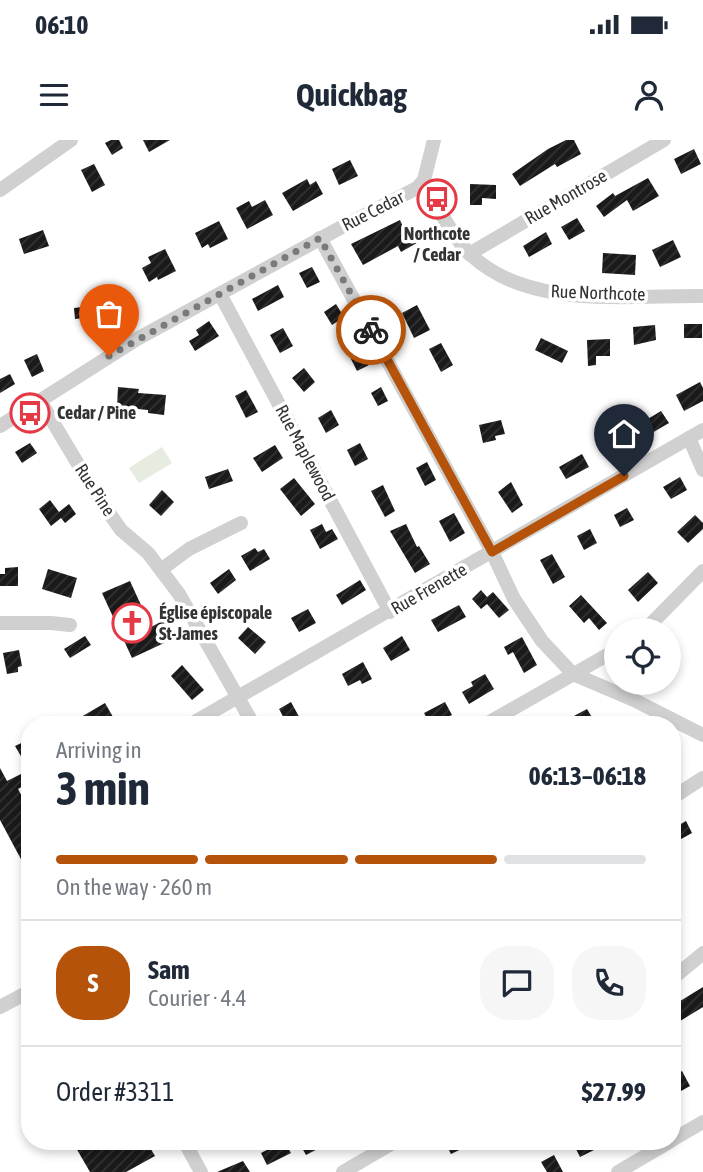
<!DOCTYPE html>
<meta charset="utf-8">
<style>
:root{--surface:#fff;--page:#f6f6f7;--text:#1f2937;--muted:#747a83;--line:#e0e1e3;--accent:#b45309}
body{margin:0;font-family:"Asap Condensed",sans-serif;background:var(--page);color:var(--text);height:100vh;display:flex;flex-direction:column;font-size:26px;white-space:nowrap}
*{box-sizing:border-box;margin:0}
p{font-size:23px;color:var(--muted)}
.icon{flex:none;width:38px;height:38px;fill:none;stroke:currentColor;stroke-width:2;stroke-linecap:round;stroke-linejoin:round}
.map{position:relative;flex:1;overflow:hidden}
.drawer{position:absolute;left:21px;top:576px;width:660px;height:434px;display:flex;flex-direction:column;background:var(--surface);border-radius:28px;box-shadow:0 4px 10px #0003}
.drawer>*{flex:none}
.controls{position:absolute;left:604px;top:478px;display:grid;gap:14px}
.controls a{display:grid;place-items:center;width:77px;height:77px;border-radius:50%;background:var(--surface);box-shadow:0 4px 10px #0003;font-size:35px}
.pin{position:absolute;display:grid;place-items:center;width:60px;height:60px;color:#fff;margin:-72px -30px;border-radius:50% 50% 50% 0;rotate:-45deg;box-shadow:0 0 7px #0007}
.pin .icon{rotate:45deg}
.courier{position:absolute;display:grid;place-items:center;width:70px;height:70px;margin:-35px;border:5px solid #b45309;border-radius:50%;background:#fff;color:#222;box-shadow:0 2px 9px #0007}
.overview em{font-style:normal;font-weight:700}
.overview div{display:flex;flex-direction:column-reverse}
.overview{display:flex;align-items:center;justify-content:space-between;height:119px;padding:0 35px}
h1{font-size:46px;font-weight:700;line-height:52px}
.bar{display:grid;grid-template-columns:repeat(4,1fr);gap:10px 7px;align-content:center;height:84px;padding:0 35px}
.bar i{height:9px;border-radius:5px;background:var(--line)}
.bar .on{background:var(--accent)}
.bar p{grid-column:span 4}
.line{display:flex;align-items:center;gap:18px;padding:0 35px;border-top:2px solid var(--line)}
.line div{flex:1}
.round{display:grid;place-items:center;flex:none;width:74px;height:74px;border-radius:28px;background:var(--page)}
.status{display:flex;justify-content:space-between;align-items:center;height:49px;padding:0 35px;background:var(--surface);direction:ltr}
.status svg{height:19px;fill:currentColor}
header{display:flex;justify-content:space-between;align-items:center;height:91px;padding:0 35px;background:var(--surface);font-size:32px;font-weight:700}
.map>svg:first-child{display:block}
.green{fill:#e6ecdf}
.building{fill:url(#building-hatch)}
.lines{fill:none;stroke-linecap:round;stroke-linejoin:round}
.minor{stroke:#d0d0d0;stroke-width:14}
.done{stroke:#7a7a7a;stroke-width:7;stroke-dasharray:0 12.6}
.route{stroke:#b45309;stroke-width:9}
.labels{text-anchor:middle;stroke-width:7;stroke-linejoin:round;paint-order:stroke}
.street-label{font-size:18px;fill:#333;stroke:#fff}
.poi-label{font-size:18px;font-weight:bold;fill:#333;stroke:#fff;text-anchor:start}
</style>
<div class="status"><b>06:10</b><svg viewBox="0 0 49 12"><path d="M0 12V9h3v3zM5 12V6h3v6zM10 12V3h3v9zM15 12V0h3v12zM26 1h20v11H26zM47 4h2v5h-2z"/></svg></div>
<header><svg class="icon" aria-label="menu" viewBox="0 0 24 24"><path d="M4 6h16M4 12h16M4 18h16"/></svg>Quickbag<svg class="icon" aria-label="person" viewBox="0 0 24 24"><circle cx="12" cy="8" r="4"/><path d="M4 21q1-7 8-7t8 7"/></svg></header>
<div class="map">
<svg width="703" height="1032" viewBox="0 0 703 1032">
<defs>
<pattern id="building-hatch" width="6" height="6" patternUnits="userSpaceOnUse" patternTransform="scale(1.75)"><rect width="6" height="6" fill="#1a1a1a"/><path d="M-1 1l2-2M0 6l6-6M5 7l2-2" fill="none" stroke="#333"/></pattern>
</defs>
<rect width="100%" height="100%" fill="#fff"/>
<path class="green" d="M162,307l10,16 -33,20 -10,-15z"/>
<g class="building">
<path d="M111,0h8l4,8 -11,7 -7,-12z"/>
<path d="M143,0h27l-21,12z"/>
<path d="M566,0h8l7,14 -24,13 -2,-3 -35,22 -8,-12 36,-25z"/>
<path d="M694,9l7,15 -20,10 -7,-15z"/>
<path d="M350,20l8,16 -19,9 -7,-16z"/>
<path d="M94,24l11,21 -13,7 -11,-22z"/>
<path d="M648,38l11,18 -26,15 -6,-11 -23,17 -8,-11 17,-13 2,3z"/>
<path d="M307,39l3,6 6,-4 7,13 -30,17 -11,-18z"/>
<path d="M470,44l26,1v14l-14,-1v7h-12z"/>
<path d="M265,60l8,15 -26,14 -11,-21 13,-7 3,6z"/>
<path d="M577,78l8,13 -16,9 -8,-13z"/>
<path d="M400,80l4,9 9,-5 9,16 -21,12 -3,-6 -35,19 -12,-21z"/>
<path d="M219,81l9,18 -18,9 -2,-4 -6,4 -7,-15z"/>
<path d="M43,90l6,16 -25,8 -5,-15z"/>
<path d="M546,92l6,12 -23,13 -6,-11z"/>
<path d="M673,100l8,17 -21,10 -8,-17z"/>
<path d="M165,109l11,22 -18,9 -1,-3 -8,5 -7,-14 9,-5 -3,-6z"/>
<path d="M603,113l33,2 -1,20 -33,-2z"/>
<path d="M312,127l8,15 -13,6 -8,-15z"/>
<path d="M278,145l6,12 -26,14 -6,-12z"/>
<path d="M336,164l8,13 -12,8 -8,-13z"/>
<path d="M98,165l2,11 -25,3 -1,-11z"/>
<path d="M417,165l13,25 -16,8 -12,-25z"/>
<path d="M209,181l10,15 -24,15 -6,-10 10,-6 -3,-5z"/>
<rect x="684" y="184" width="18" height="14"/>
<path d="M655,185l1,15 -22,5 -1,-18z"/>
<path d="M283,188l10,18 -13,7 -10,-18z"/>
<path d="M541,198l27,13 -6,12 -27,-13z"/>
<path d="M610,199v17h-14v9l-8,1 -1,-26z"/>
<path d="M357,202l12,23 -12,6 -11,-22z"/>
<path d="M441,203l12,22 -12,7 -12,-23z"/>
<path d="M37,214l7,17 -12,6 -8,-17z"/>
<path d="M304,228l11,14 -11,10 -12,-14z"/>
<path d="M10,234l5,10 -15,9v-14z"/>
<path d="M700,242l3,6v13l-19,10 -8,-16z"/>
<path d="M118,247l21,2 -1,4 28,2 -2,20 -16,-2v-3l-31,-3z"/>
<path d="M381,247l7,14 -10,5 -7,-13z"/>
<path d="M246,250l12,22 -12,6 -11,-22z"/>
<path d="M331,270l8,15 -13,8 -8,-15z"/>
<path d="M661,271l8,12 -24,14 -7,-12z"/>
<path d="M501,280l4,14 -10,2 1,4 -13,3 -4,-18z"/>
<path d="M625,289l5,12 -23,10 -5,-12z"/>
<path d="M30,303l7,10 -15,10 -7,-11z"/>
<path d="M360,303l8,16 -13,7 -8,-16z"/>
<path d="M275,305l8,13 -21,14 -9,-14z"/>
<path d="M582,314l7,13 -23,12 -7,-12z"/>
<path d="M427,322l9,18 -11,6 -9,-18z"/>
<path d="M228,329l5,12 -24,8 -4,-12z"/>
<path d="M680,337l7,13 -16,9 -8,-12z"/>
<path d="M294,338l21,26 -14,12 -21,-27z"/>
<path d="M511,342l12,23 -11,8 -14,-21z"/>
<path d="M383,345l12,26 -10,6 -14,-26z"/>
<path d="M162,350l12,12 -13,14 -12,-11z"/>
<path d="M50,360l9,12 10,-8 7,10 -11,9 -4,-5 -10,8 -12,-17z"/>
<path d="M627,368l7,12 -14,7 -6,-12z"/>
<path d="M454,373l11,20 -15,9 -11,-21z"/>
<path d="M695,375l8,8v6l-15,14 -11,-11z"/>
<path d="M322,384l4,8 6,-3 6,10 -18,10 -10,-19z"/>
<path d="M406,384l11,23 2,-1 11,18 -15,9 -25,-42z"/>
<path d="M590,389l7,14 -13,7 -7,-14z"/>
<path d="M255,408l3,4 6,-3 6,10 -20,12 -9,-15z"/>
<path d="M552,414l13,23 -12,7 -13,-24z"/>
<path d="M18,427v19h-18v-12h5v-6z"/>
<path d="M48,429l29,9 -6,20 -29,-9z"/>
<path d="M229,429l7,11 -18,14 -8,-11z"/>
<path d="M648,432l10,11 -20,19 -10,-12z"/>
<path d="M360,440l6,10 -24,15 -6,-10z"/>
<path d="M130,441l21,46 17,-9 9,19 -45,21 -30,-65z"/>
<path d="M481,450l6,7 6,-5 16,18 -10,8 -12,-14 -6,5 -9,-10z"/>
<path d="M581,455l26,28 -8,7 -10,-12 -5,5 -15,-17z"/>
<path d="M459,465l7,12 -28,15 -7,-12z"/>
<path d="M308,469l8,14 -17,9 -8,-14z"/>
<path d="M248,487l18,15 -11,12 -17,-16z"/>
<path d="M85,496l6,9 -21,13 -6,-9z"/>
<path d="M402,496l8,14 -19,11 -8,-13z"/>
<path d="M522,497l15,28 -13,8 -11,-21 -5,3 -4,-8z"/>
<path d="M19,510l3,16 -4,1v5l-11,2 -4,-21z"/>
<path d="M363,522l9,17 -10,5 -2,-4 -12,6 -6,-12z"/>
<path d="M182,525l22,25 -12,10 -21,-24z"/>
<path d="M485,534l9,15 -25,15 -7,-12 11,-6 -2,-4z"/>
<path d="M291,562l12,22h-16l-8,-15z"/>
<path d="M445,562l7,13 -22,9 -6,-11z"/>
<path d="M105,563l12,21h-48z"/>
<path d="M587,569l9,15h-37z"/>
<path d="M30,599v43l-12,7 12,22v48l-7,4 -23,-43v-52l7,13 22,-11 -14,-24z"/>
<path d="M686,681l6,12 -20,11v-15z"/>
<path d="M703,847v20l-31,19v-20z"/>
<path d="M682,931l8,15 -18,10v-19z"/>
<path d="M72,1001h74l9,15 -29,16h-36z"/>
<path d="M284,1001l7,12 -24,12 -6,-12z"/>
<path d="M298,1001h35l-27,14z"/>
<path d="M444,1001h34l-27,13z"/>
<path d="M582,1001h7l5,9 -14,7 -6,-12z"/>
<path d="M554,1015l9,17h-16l-6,-10z"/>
<path d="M243,1021l7,11h-33z"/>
</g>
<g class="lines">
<g class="minor">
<path d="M419,46c22,19 31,50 52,69 58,55 158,40 232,41"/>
<path d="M0,50l71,-50"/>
<path d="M320,98l172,314 22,47 28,42 31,33 61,26 69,35"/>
<path d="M469,114l195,-114"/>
<path d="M220,154l170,318"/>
<path d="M41,262l53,89 27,39 27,23 31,41 74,130"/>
<path d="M0,286l137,-87 203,-111 77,-40 7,-8 10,-40"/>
<path d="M689,298l14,32"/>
<path d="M162,429l27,-20 52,-26"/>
<path d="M0,483h51l19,2"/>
<path d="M645,490l58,-59"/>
<path d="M191,584l512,-294"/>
<path d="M486,584l130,-74"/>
<path d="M672,658l31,-20"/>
<path d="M672,839l31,-26"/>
<path d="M0,867l30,-16"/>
<path d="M672,1000l31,-18"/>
<path d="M184,1001l17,31"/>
<path d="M343,1032l53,-31"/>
<path d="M618,1032l53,-31"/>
</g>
</g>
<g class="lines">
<path class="done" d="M109,216l211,-118 51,92"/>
<path class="route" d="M371,190l121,222 132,-76"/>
</g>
<defs>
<g id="bus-ring" transform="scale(2.0125)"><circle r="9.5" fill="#fff" stroke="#e63946" stroke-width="1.5"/><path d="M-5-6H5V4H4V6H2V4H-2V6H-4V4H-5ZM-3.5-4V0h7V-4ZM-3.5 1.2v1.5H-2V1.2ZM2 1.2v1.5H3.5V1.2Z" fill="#e63946"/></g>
<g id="church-ring" transform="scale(2.0125)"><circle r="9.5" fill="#fff" stroke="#e63946" stroke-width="1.5"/><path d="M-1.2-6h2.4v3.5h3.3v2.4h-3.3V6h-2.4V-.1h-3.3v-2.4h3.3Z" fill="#e63946"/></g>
</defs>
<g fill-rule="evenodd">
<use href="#bus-ring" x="437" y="59"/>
<use href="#bus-ring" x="30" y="273"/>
<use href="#church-ring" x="132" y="483"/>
</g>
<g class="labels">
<g class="street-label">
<text transform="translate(566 57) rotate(-30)" y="6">Rue Montrose</text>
<text transform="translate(373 71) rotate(-27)" y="6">Rue Cedar</text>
<text transform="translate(598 153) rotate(2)" y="6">Rue Northcote</text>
<text transform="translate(305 313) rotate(62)" y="6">Rue Maplewood</text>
<text transform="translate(95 350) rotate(57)" y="6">Rue Pine</text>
<text transform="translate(429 449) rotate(-30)" y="6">Rue Frenette</text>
</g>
<g class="poi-label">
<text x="437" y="100" text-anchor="middle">Northcote<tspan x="437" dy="21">/ Cedar</tspan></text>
<text x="57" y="279">Cedar / Pine</text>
<text x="159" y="479">Église épiscopale<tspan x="159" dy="21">St-James</tspan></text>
</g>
</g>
</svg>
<div class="controls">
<a><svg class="icon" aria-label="locate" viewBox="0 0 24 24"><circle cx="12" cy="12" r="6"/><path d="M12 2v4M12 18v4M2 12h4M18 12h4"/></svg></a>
</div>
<div class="pin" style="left:109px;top:216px;background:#ea580c"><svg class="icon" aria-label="bag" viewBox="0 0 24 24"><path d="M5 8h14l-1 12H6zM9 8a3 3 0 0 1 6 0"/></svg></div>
<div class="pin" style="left:624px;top:336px;background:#1f2937"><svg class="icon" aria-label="home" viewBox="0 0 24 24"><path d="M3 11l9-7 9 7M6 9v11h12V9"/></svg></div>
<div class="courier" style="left:371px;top:190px"><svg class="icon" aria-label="bike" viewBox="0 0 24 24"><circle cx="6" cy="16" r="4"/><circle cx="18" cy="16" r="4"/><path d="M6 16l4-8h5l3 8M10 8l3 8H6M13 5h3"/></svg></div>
<section class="drawer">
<div class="overview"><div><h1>3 min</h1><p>Arriving in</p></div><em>06:13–06:18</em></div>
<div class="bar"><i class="on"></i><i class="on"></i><i class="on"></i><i></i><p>On the way · 260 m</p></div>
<div class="line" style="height:126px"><b class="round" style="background:var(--accent);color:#fff">S</b><div><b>Sam</b><p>Courier · 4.4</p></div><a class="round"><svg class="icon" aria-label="chat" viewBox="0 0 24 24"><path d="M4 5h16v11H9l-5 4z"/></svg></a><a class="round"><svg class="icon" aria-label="phone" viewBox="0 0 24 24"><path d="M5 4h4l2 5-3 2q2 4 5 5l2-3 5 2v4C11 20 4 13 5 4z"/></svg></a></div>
<div class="line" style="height:91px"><div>Order #3311</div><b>$27.99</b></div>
</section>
</div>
